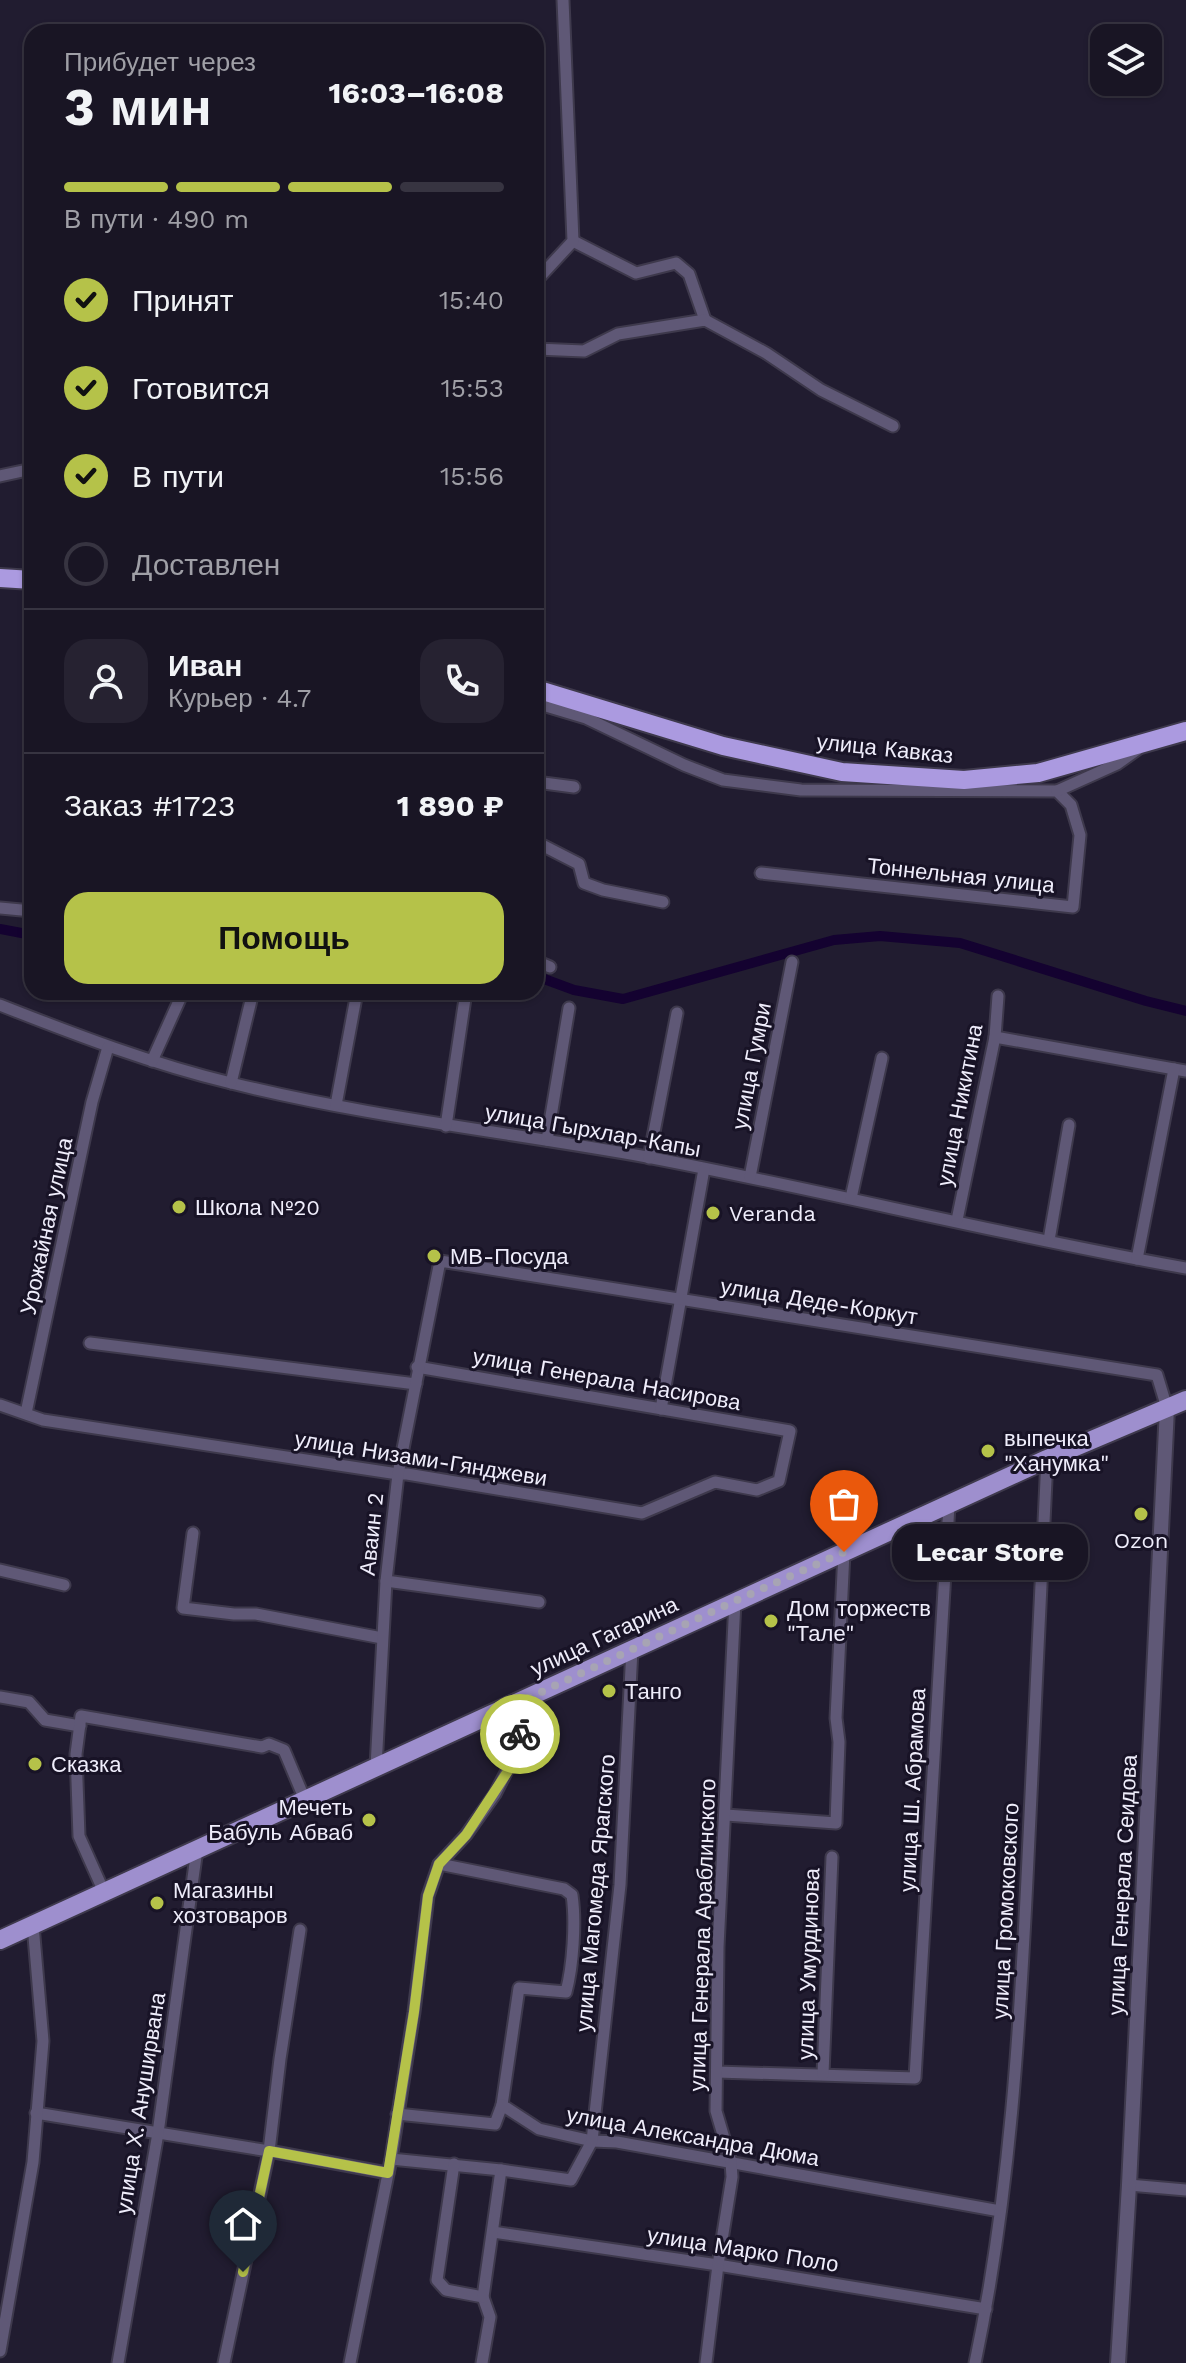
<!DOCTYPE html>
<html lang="ru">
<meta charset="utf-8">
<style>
:root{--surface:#191524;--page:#262231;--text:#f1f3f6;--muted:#9f9fa6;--line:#373441;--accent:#b5c249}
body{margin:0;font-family:"Work Sans",sans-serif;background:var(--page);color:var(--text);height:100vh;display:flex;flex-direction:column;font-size:30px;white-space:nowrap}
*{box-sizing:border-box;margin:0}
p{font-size:26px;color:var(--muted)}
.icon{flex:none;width:44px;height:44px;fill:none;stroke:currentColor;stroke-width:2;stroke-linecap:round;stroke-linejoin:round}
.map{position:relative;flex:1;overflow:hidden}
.panel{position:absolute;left:24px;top:24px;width:520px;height:976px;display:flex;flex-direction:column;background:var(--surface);border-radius:24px;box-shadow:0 2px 6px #0004,0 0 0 2px var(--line)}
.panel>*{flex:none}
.tools{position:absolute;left:1090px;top:24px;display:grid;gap:16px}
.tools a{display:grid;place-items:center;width:72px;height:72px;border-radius:16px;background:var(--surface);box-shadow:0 2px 6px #0004,0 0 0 2px var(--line);font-size:40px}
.pin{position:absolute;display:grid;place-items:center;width:68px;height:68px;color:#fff;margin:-82px -34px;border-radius:50% 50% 50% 0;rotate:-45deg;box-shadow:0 0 8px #0007}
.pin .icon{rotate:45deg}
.courier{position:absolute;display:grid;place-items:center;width:80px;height:80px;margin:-40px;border:6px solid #b5c249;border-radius:50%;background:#fff;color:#222;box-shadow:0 2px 10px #0007}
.bubble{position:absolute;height:56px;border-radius:24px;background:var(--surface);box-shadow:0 2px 6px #0004,0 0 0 2px var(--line);font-size:26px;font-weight:700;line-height:56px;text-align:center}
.headline em{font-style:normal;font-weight:700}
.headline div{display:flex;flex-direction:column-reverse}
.headline{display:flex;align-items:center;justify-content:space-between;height:136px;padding:0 40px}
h1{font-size:52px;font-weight:700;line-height:60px}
.bar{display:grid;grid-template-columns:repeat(4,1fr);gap:12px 8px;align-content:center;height:96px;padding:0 40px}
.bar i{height:10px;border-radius:6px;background:var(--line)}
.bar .selected{background:var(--accent)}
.bar p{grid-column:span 4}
.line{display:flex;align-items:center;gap:20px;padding:0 40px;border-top:2px solid var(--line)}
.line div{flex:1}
.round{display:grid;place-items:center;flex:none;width:84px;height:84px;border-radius:24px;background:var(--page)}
ol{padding:0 40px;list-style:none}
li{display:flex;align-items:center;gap:24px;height:88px}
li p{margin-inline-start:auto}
li .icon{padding:8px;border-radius:50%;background:var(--accent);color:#111;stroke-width:4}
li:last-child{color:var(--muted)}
li i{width:44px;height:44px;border:4px solid var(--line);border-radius:50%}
.action{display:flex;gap:16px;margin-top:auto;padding:16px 40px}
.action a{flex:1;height:92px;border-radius:24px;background:var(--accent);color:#111;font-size:32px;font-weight:700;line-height:92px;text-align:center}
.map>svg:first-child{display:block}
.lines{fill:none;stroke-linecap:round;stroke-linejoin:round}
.canal{stroke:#140230;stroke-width:10}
.minor-casing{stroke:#3e394c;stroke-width:15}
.tertiary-casing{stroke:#3e394c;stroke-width:18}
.primary-casing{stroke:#3e394c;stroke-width:22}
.trunk-casing{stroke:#3e394c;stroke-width:22}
.minor{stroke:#5f5876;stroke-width:11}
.tertiary{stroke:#5f5876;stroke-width:14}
.primary{stroke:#9e8fce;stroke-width:18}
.trunk{stroke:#ab9ae0;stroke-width:18}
.done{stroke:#a7a4b4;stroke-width:8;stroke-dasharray:0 14.4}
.route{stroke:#b5c249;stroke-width:10}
.poi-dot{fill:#b5c249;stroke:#181326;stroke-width:3}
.labels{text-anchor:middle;stroke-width:6;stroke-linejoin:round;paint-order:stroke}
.street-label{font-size:22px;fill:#efedfb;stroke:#181326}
.poi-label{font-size:22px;fill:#efedfb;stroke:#181326;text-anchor:start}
</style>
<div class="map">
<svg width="1186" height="2363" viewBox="0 0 1186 2363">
<rect width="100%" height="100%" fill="#211c30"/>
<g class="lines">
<g class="canal">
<path d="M0,929l32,6"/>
<path d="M536,976l38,14 49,9 211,-59 46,-4 80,7 186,58 40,10"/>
</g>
<g class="minor-casing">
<g id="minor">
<path d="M573,241l63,32 40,-10 13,11 16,46"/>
<path d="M536,281l37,-40 -10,-241"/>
<path d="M536,349l48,2 34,-17 87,-14 61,33 55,37 72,36"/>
<path d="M0,476l32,-7"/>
<path d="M536,703l50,15 98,47 39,15 78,10 256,1 14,14 9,30 -7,72 -312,-34"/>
<path d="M536,782l38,5"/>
<path d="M1057,791l60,-27 21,-15"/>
<path d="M536,842l43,22 5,19 19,7 60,12"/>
<path d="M0,908l32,3"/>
<path d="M536,961l14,6"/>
<path d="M0,1005c76,30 152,59 231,78 137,34 277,49 416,74 180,34 358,79 539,111"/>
<path d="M995,1037l191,34"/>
<path d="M152,1061l31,-69"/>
<path d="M231,1083l22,-91"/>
<path d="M336,1105l21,-113"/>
<path d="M446,1126l20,-134"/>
<path d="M547,1140l22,-132"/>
<path d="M649,1158l28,-145"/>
<path d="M750,1177l42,-215"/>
<path d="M851,1198l31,-140"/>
<path d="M957,1220l38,-183 3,-41"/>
<path d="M1049,1240l20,-115"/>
<path d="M1137,1259l37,-190"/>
<path d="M90,1343l326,41"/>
<path d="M0,1405l43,15 355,54h9l235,39 73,-31 42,8 22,-9 11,-50 -373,-64"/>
<path d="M661,1409l43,-240"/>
<path d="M26,1413l66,-311 16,-55"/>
<path d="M193,1533l-10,75 51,6h22l126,24"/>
<path d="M0,1570l64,15"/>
<path d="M386,1581l153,21"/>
<path d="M0,1697l29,5 16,18 35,6"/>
<path d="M376,1767l10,-186 12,-107 42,-213 717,114 10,33"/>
<path d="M726,1815l110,8 3,-81 -3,-24 8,-166"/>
<path d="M439,1864l125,25 8,6c4,27 1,71 -6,97l-47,-4 -17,117"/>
<path d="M104,1892l-25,-56 -3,-82 5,-38 181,31 7,-3 15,6 21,50"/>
<path d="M717,2072l198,6 34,-573"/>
<path d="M823,2074l9,-217"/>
<path d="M36,2113l233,38 119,22"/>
<path d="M397,2114l98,10 7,-19 37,24 53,12 25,1 383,69"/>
<path d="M391,2159l110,11 70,10 21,-39 28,-256 12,-236"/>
<path d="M454,2164l-17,116 9,10 37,7 7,20 -8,46"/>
<path d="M1129,2185l57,5"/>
<path d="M493,2232l225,33 268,44"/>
<path d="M483,2297l18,-127"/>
<path d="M0,2351l33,-189 10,-121 -10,-116"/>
<path d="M118,2363l40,-230 39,-284"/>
<path d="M224,2363l45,-212 11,-92 20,-129"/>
<path d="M350,2363l41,-204 23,-147 14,-116 11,-32 27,-29 29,-41 24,-47 -1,-44"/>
<path d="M706,2363l12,-98 14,-88 -1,-15 -15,-51 2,-164 17,-346"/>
<path d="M975,2363c35,-166 45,-336 53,-505 6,-133 12,-266 19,-399"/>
</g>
</g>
<g class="tertiary-casing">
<path id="tertiary" d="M1118,2363l11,-178 38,-777"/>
</g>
<g class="primary-casing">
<path id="primary" d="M0,1940l1047,-481 139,-59"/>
</g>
<g class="trunk-casing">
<g id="trunk">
<path d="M0,578l32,2"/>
<path d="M536,689l187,57 119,26 122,8 74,-7 148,-42"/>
</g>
</g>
<use href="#minor" class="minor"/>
<use href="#tertiary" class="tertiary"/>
<use href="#primary" class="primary"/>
<use href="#trunk" class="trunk"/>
</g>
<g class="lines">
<path class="done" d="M520,1734l-2,-31 217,-102 109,-49"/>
<path class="route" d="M243,2272l26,-121 119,22 26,-161 14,-116 11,-32 27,-29 44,-67 9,-21 1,-13"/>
</g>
<g class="poi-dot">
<circle cx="179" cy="1207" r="8"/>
<circle cx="713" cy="1213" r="8"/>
<circle cx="434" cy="1256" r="8"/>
<circle cx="988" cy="1451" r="8"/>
<circle cx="1141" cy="1514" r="8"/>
<circle cx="771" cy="1621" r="8"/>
<circle cx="609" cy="1691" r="8"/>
<circle cx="35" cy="1764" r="8"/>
<circle cx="369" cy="1820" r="8"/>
<circle cx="157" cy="1903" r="8"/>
</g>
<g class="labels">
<g class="street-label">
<text transform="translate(885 748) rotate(6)" y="8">улица Кавказ</text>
<text transform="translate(961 875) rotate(6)" y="8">Тоннельная улица</text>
<text transform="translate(751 1066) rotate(-79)" y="8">улица Гумри</text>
<text transform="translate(959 1105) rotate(-79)" y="8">улица Никитина</text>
<text transform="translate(593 1130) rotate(10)" y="8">улица Гырхлар-Капы</text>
<text transform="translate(46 1226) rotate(-78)" y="8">Урожайная улица</text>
<text transform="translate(819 1301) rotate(9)" y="8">улица Деде-Коркут</text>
<text transform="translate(607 1379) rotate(10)" y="8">улица Генерала Насирова</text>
<text transform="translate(421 1458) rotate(9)" y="8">улица Низами-Гянджеви</text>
<text transform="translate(371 1534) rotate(-84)" y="8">Аваин 2</text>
<text transform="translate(604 1636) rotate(-25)" y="8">улица Гагарина</text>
<text transform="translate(912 1790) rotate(-87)" y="8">улица Ш. Абрамова</text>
<text transform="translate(1122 1885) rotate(-87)" y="8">улица Генерала Сеидова</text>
<text transform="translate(595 1893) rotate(-85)" y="8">улица Магомеда Ярагского</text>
<text transform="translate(1005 1911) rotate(-87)" y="8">улица Громоковского</text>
<text transform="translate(702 1935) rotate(-88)" y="8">улица Генерала Араблинского</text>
<text transform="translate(808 1964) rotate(-88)" y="8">улица Умурдинова</text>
<text transform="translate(140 2103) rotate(-81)" y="8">улица Х. Ануширвана</text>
<text transform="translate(693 2136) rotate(10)" y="8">улица Александра Дюма</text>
<text transform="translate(743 2249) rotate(9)" y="8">улица Марко Поло</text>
</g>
<g class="poi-label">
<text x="195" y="1215">Школа №20</text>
<text x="729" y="1221">Veranda</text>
<text x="450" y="1264">МВ-Посуда</text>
<text x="1004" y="1446">выпечка<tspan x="1004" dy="25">"Ханумка"</tspan></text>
<text x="1141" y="1548" text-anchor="middle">Ozon</text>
<text x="787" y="1616">Дом торжеств<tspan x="787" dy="25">"Тале"</tspan></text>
<text x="625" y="1699">Танго</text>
<text x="51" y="1772">Сказка</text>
<text x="353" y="1815" text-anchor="end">Мечеть<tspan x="353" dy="25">Бабуль Абваб</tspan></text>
<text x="173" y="1898">Магазины<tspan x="173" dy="25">хозтоваров</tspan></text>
</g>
</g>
</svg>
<div class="tools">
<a><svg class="icon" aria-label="layers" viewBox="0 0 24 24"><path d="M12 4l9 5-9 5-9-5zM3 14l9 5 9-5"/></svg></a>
</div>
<div class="pin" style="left:844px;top:1552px;background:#ea580c"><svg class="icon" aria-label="bag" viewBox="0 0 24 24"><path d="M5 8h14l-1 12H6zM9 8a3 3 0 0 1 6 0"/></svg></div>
<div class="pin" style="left:243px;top:2272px;background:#1f2937"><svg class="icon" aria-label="home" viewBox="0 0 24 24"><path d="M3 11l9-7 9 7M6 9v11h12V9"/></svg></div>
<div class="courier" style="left:520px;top:1734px"><svg class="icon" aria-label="bike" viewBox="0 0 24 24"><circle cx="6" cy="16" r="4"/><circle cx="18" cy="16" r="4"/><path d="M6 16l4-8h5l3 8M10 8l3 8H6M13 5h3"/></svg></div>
<div class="bubble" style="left:892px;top:1524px;width:196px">Lecar Store</div>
<section class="panel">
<div class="headline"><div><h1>3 мин</h1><p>Прибудет через</p></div><em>16:03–16:08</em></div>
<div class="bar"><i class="selected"></i><i class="selected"></i><i class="selected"></i><i></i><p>В пути · 490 m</p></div>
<ol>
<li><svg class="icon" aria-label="check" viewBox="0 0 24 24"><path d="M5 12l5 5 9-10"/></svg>Принят<p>15:40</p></li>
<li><svg class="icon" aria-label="check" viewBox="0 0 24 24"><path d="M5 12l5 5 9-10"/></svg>Готовится<p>15:53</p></li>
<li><svg class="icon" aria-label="check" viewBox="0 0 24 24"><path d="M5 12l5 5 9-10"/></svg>В пути<p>15:56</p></li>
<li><i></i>Доставлен</li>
</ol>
<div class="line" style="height:144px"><a class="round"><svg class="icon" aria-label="person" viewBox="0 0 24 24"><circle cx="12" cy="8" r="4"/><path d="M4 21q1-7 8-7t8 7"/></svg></a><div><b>Иван</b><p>Курьер · 4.7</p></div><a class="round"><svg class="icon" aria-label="phone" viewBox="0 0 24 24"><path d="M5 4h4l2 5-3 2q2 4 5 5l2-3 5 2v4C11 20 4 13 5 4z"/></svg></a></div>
<div class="line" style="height:104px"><div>Заказ #1723</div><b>1 890 ₽</b></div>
<div class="action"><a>Помощь</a></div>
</section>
</div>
